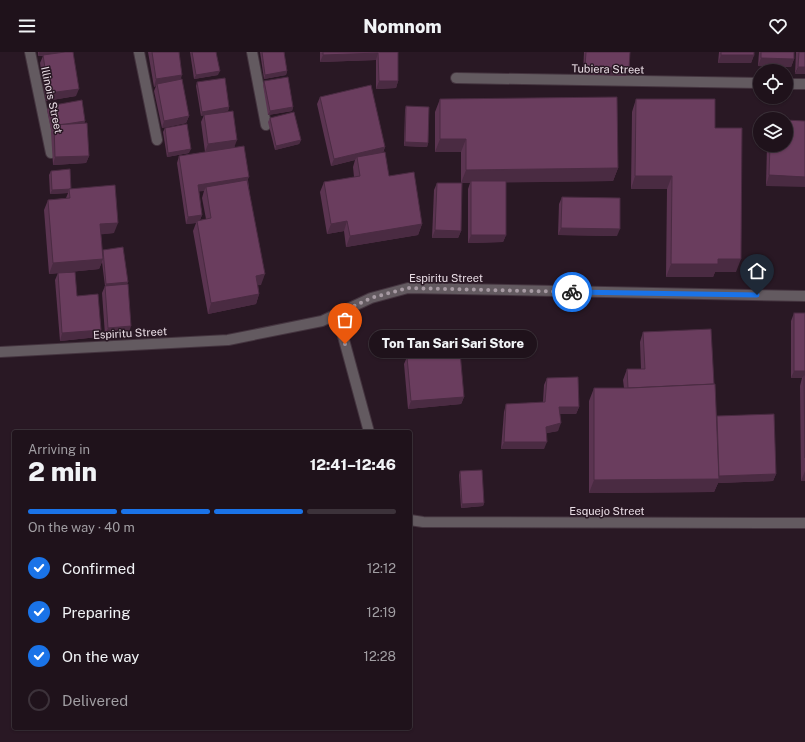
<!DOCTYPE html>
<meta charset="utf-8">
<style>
:root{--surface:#1f121b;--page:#2c2028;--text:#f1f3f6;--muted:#a19ea3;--line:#3c323a;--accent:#1a73e8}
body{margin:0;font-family:"Public Sans",sans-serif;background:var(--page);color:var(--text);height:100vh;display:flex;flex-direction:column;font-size:15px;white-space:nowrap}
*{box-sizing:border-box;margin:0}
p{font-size:13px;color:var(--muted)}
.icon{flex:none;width:22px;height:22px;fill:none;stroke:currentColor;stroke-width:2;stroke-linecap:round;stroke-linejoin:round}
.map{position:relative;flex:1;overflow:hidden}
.details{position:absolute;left:12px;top:378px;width:400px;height:300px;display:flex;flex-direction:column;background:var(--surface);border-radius:4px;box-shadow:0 1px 3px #0004,0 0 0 1px var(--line)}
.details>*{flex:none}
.tools{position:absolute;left:753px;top:12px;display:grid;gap:8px}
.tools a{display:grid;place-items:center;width:40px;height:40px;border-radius:50%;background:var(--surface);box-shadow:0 1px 3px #0004,0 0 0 1px var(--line);font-size:20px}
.pin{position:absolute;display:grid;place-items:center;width:34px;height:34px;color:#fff;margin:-41px -17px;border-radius:50% 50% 50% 0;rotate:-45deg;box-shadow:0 0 4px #0007}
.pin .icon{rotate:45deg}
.courier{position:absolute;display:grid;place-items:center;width:40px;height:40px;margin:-20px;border:3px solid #1a73e8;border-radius:50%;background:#fff;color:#222;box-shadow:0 1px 5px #0007}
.bubble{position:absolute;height:28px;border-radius:14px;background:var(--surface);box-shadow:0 1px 3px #0004,0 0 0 1px var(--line);font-size:13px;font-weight:800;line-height:28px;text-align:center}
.headline em{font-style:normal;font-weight:800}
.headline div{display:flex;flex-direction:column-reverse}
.headline{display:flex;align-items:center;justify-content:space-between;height:68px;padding:0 16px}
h1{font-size:26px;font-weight:800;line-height:30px}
.bar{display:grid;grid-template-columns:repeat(4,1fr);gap:6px 4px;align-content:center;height:48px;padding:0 16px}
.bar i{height:5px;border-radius:3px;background:var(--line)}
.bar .active{background:var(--accent)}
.bar p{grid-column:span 4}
ol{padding:0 16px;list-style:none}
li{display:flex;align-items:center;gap:12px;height:44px}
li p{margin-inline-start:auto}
li .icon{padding:4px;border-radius:50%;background:var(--accent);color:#fff;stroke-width:4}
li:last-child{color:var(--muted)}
li i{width:22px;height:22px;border:2px solid var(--line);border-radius:50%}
header{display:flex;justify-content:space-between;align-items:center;height:52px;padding:0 16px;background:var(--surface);font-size:18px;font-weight:800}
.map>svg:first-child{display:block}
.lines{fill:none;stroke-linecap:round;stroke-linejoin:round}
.minor-casing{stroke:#44343f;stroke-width:12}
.tertiary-casing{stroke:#44343f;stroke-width:12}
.minor{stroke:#635a60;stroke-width:10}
.tertiary{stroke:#635a60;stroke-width:10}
.wall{fill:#5b3451;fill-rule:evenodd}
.shaded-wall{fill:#4a2b42}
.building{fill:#6a3d5e;stroke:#4a2b42}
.done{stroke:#a699a2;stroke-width:4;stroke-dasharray:0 7.2}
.route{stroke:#1a73e8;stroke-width:5}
.labels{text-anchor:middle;stroke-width:3;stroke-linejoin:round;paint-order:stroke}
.street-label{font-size:11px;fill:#eadee6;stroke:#291824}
</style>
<header><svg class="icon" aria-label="menu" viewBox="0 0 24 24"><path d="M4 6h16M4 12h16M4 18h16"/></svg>Nomnom<svg class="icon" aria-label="heart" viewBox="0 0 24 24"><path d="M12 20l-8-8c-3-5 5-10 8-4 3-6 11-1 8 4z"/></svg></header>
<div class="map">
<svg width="805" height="690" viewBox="0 0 805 690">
<rect width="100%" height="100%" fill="#291824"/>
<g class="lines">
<g class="minor-casing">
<g id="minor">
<path d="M30,0l21,101"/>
<path d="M139,0l18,88"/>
<path d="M252,0l14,73"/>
<path d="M456,26l304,5"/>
<path d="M786,32h19"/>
<path d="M337,262l32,118"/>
<path d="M410,468l13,2 382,1"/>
</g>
</g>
<g class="tertiary-casing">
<path id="tertiary" d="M0,300l228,-12 94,-19 49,-23 37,-10 397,8"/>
</g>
<use href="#minor" class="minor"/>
<use href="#tertiary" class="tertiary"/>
</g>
<g class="wall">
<path d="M38,0h35l3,44 -30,5 -6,-38 3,-7h-5z"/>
<path d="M148,0h31l2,28 8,36 -3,7 -24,5 -8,-37 2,-5 -2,1z"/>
<path d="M190,0h26l2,23 -24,4z"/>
<path d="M260,0h24l3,19 -1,4 -22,4z"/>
<path d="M320,0h78v29l-2,7 -20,1v-29l-56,2z"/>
<path d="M584,0h46l-1,17 -3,7 -43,-2z"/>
<path d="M719,0h35v3l-3,8h-33z"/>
<path d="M759,0h35v7l-3,8 -33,-1z"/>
<path d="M796,0h9l-10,22z"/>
<path d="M264,29l29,26 -1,4 -24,4 -5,-30z"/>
<path d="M197,30l32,25 -1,4 -21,4 28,32 13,33 13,105h-3l1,9 -3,10 -48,10 -15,-83 3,-8 -10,1 -9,-61 2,-7 26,-4 -4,-30 3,-7 -3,1 -5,-30zM199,139h5l-2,7 4,21 -6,1 2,-5z"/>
<path d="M320,45l65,50 -2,6 6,23 33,48 -4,11 -72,12 -2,-16 -17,3 -7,-42 4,-10 30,-5 -1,-10 2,-7 -24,6 -14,-62z"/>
<path d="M440,47l178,69 -5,13 -107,1v53l-3,7 -35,1v-54l2,-6h-9v-31h-26v-40z"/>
<path d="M636,47l79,29 21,144h-21l-2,5h-47l1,-88h-36l1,-77z"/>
<path d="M49,54l36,15 -1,2 5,33 -3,7 -33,2 -2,-33 1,-2h-1l-4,-20z"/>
<path d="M406,54l22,37 -1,4 -23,-1 1,-36z"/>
<path d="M270,66l31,22 -2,4 -24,6 -7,-28z"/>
<path d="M165,76l24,25 -22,4 -4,-25z"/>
<path d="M767,93h19l-20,41z"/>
<path d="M51,119l20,18 43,44 -13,1 1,17 26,31 -1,2 2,49 -24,2 -3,-42 3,-7 -3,-24 -3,7 -50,5 -5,-64 4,-10 18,-2 2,-5 -18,1 -1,-19z"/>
<path d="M437,131l24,48 -3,7h-26l2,-48z"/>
<path d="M562,145l55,39 -59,-1 1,-31z"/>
<path d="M58,221l19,23 21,41 -38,4 -5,-61z"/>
<path d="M794,261h11v168h-4l-1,-95 2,-8h-11v-57z"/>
<path d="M643,280l71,52 2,34 1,-2 59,58 -3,7 -55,2 -4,9 -125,1v-92l5,-13h30l-1,-8 4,-11h14l-1,-27z"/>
<path d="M407,305l57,40 -3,7 -53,5 -4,-45z"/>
<path d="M547,326l32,29 -3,7h-16l-2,17 -12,2 -2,16h-43l3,-37 2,-8 37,-2 1,-17z"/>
<path d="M460,419l24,32 -1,3 -22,2 -2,-33z"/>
</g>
<g class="shaded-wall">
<path d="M39,0h27v1l-28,3z"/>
<path d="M378,1l-2,7 -56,2 3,-7z"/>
<path d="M721,3h33l-3,8h-33z"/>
<path d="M761,6l33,1 -3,8 -33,-1z"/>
<path d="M585,14l44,3 -3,7 -43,-2z"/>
<path d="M798,15h7v7h-10z"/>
<path d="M220,19l-2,4 -24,4 2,-4z"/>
<path d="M287,19l-1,4 -22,4 1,-4z"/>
<path d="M182,23l-2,7 -23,2 -1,2 -2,1 2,-8z"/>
<path d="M379,29h19l-2,7 -20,1z"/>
<path d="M79,37l-3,7 -30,5 3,-8z"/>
<path d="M229,55l-1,4 -27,5 1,-4z"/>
<path d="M293,55l-1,4 -24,4 2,-4z"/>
<path d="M189,64l-3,7 -24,5 2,-7z"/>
<path d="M85,69l-1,4 -30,1z"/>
<path d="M440,87h26l-5,13h-26z"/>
<path d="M237,88l-3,8 -29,4 3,-8z"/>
<path d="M301,88l-2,4 -24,6 1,-4z"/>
<path d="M405,90l23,1 -1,4 -23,-1z"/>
<path d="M385,95l-3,7 -25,3 -2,3 -24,6 3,-7z"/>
<path d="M191,97l-2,4 -22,4 1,-4z"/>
<path d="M89,104l-3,7 -33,2 2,-8z"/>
<path d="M618,116l-5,13 -142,2v-2l-1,2h-9l5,-13z"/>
<path d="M769,123l36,2v10l-39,-1z"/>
<path d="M635,124h37l-5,13h-36z"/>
<path d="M249,125l-3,7 -40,3 -2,4 -9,1 3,-7z"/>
<path d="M69,137l-1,4 -18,1 2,-4z"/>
<path d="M202,163l-3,7 -2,-1 -1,2 -10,1 2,-7z"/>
<path d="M347,169l-3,10 -17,3 4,-10z"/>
<path d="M118,171l-4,10 -18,2 4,-11z"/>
<path d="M422,172l-4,11 -72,12 4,-11z"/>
<path d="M561,176l59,1 -3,7 -59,-1z"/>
<path d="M435,178l26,1 -3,7h-26z"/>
<path d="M471,183h35l-3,7 -35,1z"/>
<path d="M103,207l-4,10 -50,5 4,-11z"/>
<path d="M718,207h23l-5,13h-21l-2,5h-47l5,-13z"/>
<path d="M265,222l-4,11 -9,1 4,-10z"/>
<path d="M128,230l-2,3 -21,3 1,-4z"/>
<path d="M259,242l-3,10 -48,10 3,-11z"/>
<path d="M131,274l-2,7 -24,2 3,-7z"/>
<path d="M101,278l-3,7 -38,4 2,-8z"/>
<path d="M794,319h11v7l-1,-3 -2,3h-11z"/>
<path d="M464,345l-3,7 -53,5 3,-8z"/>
<path d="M559,355h20l-3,7h-20z"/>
<path d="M561,371l-3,8 -15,3 3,-7z"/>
<path d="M504,390h43l-3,7h-43z"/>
<path d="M805,419v10h-4z"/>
<path d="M776,422l-3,7 -55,2 -4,9 -125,1 5,-13z"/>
<path d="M484,451l-1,3 -22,2 1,-4z"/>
</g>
<g class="building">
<path d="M65,0h8l6,37 -30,4 -6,-38z"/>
<path d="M152,0h27l3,23 -26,4z"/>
<path d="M192,0h24l4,19 -24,4z"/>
<path d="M262,0h22l3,19 -22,4z"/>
<path d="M323,0h75v29h-19l-1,-28 -55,2z"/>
<path d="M586,0h44l-1,17 -44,-3z"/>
<rect x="721" y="0" width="33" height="3"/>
<path d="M761,0h33v7l-33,-1z"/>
<path d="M799,0h6v15h-7z"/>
<path d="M288,25l5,30 -23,4 -6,-30z"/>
<path d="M225,26l4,29 -27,5 -5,-30z"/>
<path d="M182,27l7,37 -25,5 -7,-37z"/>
<path d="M371,33l14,62 -51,12 -14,-62z"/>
<path d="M617,45l1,71 -152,2v-31h-26v-40z"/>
<path d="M636,47h79v29h27l-1,131h-23v5h-47l1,-88h-37z"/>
<path d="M82,48l3,21 -19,3 -12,1v1h-2l-3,-20z"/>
<path d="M406,54l23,1 -1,36 -23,-1z"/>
<path d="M233,59l4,29 -29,4 -4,-29z"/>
<path d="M294,60l7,28 -25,6 -6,-28z"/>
<path d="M786,68l19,1v56l-36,-2 1,-30h16z"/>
<path d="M87,71l2,33 -34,1 -1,-32z"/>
<path d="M187,72l4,25 -23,4 -3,-25z"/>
<path d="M244,94l5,31 -51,8 4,30 -14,2 -9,-61z"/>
<path d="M385,100l4,24 25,-4 8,52 -72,12 -3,-15 -16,3 -7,-42 36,-6 -3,-19z"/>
<path d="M70,117l1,20 -19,1 -1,-19z"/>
<path d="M247,128l18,94 -9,2 3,18 -48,9 -14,-82 14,-3 -5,-31z"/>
<rect x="471" y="129" width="35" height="54"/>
<path d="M437,131h25l-1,48 -26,-1z"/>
<path d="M115,133l3,38 -18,1 3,35 -50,4 -5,-63 22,-2 -1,-9z"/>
<path d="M562,145l58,1v31l-59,-1z"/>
<path d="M123,195l5,35 -22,2 -3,-34z"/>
<path d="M75,220l2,24 21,-2 3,36 -39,3 -4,-60z"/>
<path d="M128,232l3,42 -23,2 -3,-42z"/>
<rect x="794" y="261" width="11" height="58"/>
<path d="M711,277l3,55 -86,4 -1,-19h18l-2,-37z"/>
<path d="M460,300l4,45 -53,4 -4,-44z"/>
<path d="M804,323h1v83z"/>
<path d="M578,325l1,30h-20l2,16 -15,4 1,15h-43l2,-38 39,-2 2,-24z"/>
<path d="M715,332l4,95 -125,1v-92h36z"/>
<path d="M774,362l2,60 -57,2 -2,-60z"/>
<path d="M482,418l2,33 -22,1 -2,-33z"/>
</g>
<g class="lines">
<path class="done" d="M345,292l-8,-30 34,-16 37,-10 164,4"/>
<path class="route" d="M572,240l185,3"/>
</g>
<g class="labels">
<g class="street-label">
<text transform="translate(608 17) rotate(1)" y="4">Tubiera Street</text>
<text transform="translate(52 48) rotate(78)" y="4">Illinois Street</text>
<text x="446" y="230">Espiritu Street</text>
<text transform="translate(130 281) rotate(-3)" y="4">Espiritu Street</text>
<text x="607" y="463">Esquejo Street</text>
</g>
</g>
</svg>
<div class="tools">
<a><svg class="icon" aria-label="locate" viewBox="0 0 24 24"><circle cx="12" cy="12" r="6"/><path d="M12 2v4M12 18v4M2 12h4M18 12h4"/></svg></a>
<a><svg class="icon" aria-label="layers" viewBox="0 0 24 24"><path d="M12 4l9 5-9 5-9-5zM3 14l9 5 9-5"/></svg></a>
</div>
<div class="pin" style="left:345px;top:292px;background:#ea580c"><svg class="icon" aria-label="bag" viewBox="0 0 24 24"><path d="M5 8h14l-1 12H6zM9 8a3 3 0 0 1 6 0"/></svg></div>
<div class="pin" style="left:757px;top:243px;background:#1f2937"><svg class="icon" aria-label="home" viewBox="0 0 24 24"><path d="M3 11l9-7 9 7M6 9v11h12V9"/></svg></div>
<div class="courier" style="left:572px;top:240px"><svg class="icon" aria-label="bike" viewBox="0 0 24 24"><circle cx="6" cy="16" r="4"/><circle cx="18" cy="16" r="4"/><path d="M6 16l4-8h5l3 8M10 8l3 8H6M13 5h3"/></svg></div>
<div class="bubble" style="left:369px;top:278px;width:168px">Ton Tan Sari Sari Store</div>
<section class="details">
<div class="headline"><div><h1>2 min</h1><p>Arriving in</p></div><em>12:41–12:46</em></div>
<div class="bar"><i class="active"></i><i class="active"></i><i class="active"></i><i></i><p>On the way · 40 m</p></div>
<ol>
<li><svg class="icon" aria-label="check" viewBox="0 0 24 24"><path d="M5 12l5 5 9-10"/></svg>Confirmed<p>12:12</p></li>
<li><svg class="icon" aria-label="check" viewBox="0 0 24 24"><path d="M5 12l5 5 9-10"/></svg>Preparing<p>12:19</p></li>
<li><svg class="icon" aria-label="check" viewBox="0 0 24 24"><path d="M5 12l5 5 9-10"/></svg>On the way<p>12:28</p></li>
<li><i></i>Delivered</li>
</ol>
</section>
</div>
